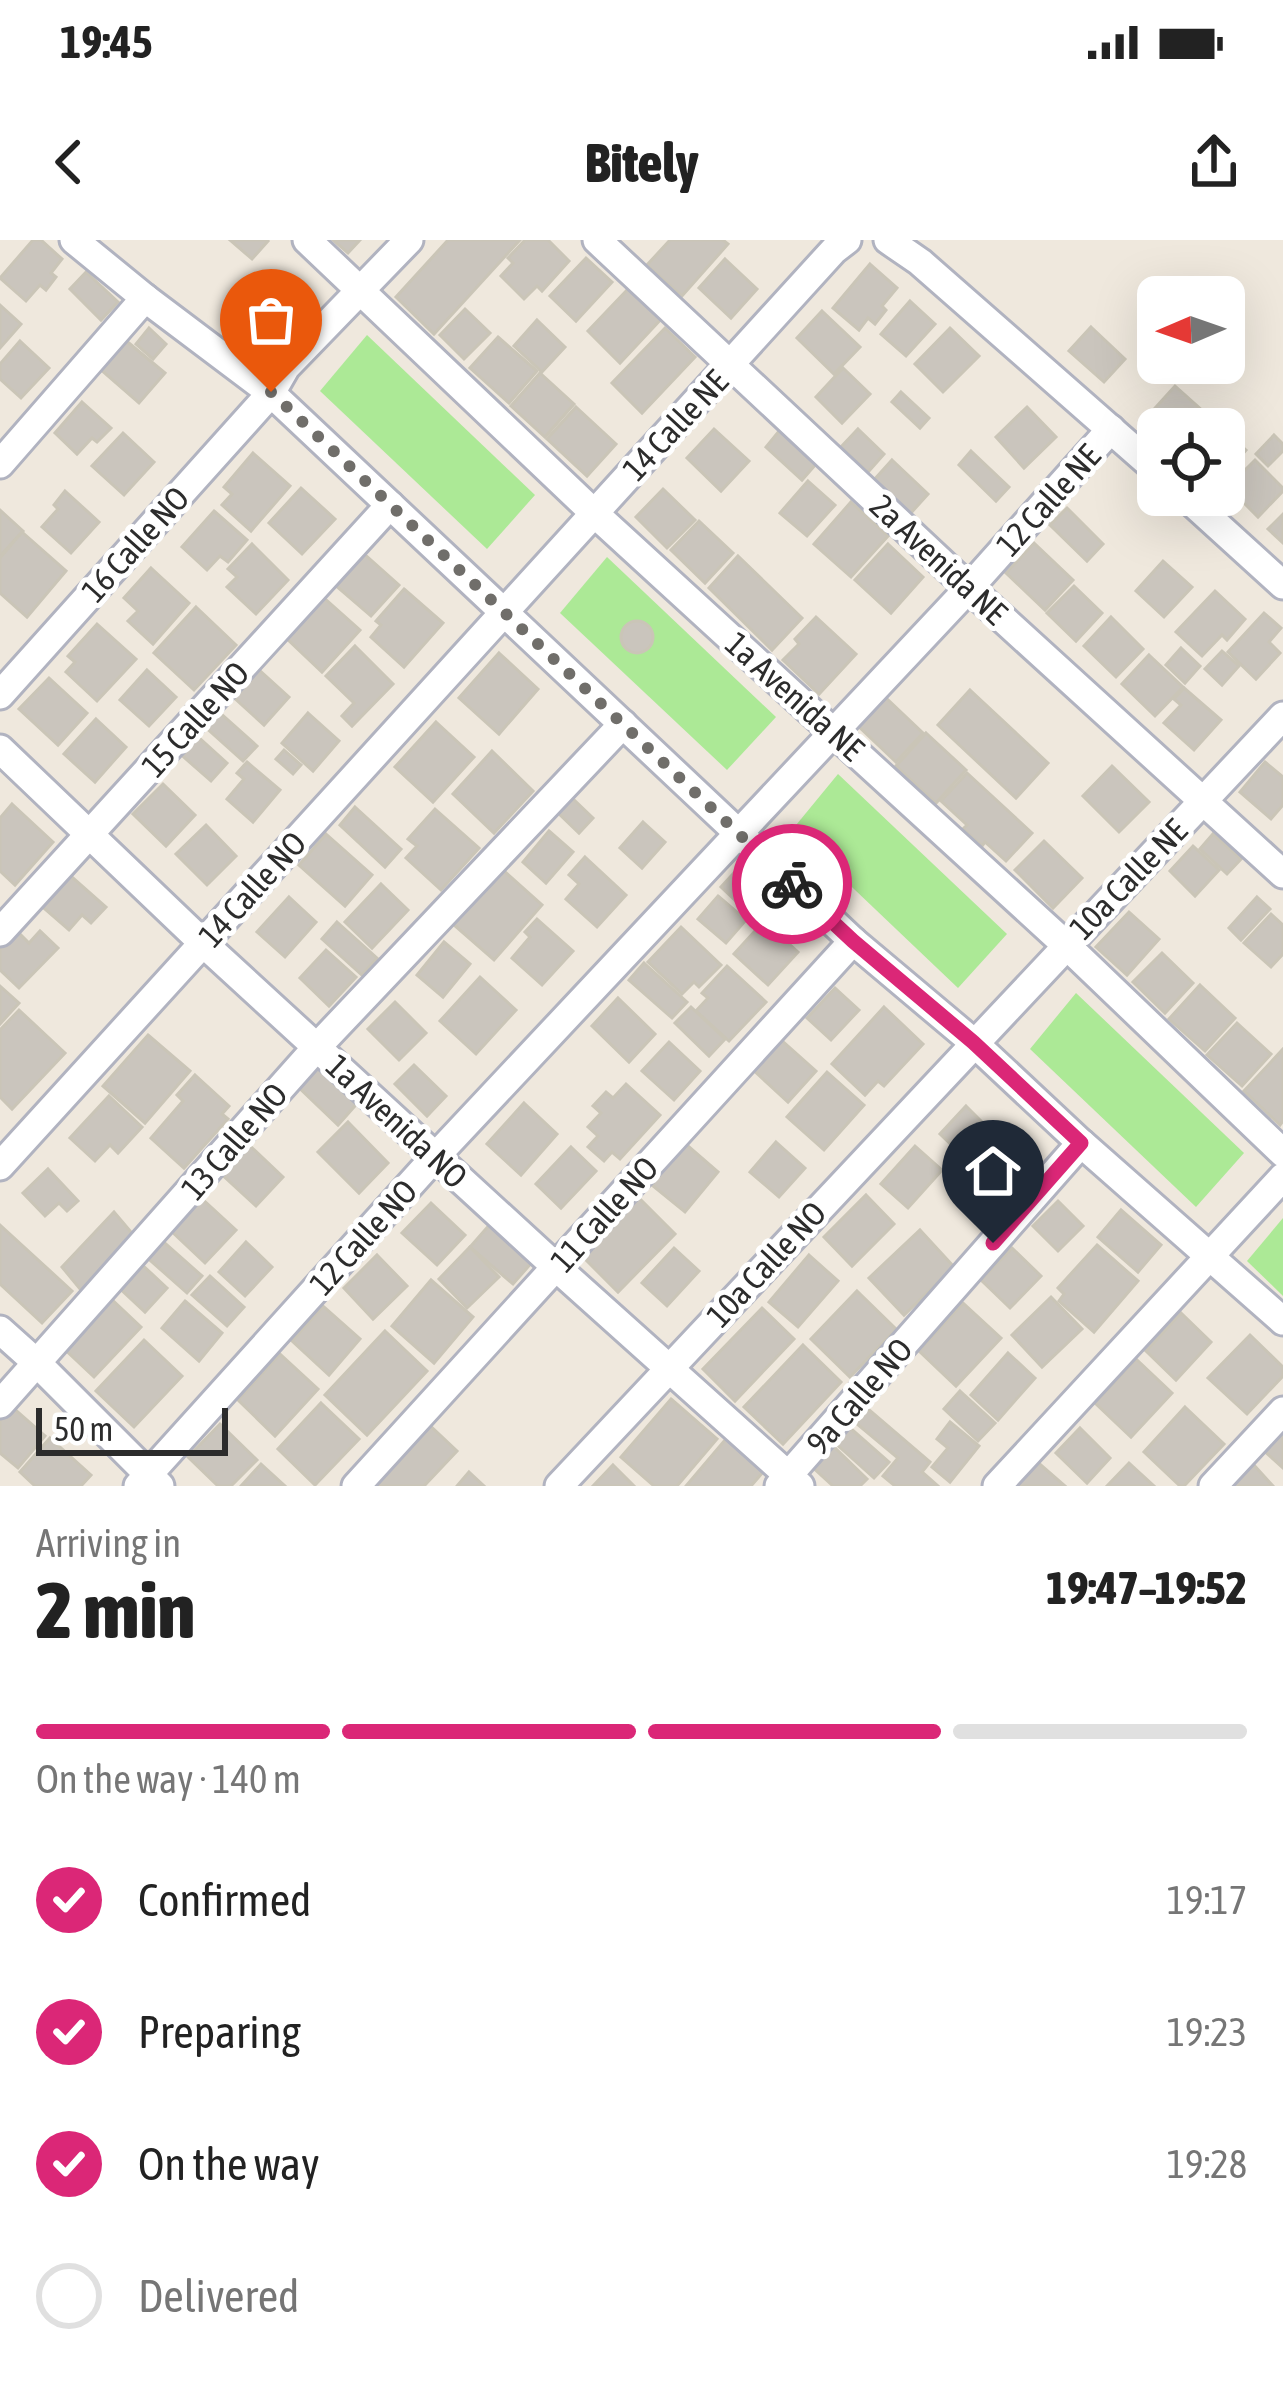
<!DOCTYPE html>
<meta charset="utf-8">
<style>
:root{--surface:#fff;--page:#f2f2f2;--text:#222;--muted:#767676;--line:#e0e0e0;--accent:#db2777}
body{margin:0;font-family:"Asap Condensed",sans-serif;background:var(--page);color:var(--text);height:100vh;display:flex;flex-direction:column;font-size:45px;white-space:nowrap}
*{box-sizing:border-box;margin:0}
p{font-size:39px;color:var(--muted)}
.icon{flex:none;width:66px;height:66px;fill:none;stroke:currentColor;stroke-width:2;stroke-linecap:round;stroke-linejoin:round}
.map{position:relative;height:1246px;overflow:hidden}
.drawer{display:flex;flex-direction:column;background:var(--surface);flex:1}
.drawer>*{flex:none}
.needle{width:78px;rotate:268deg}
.buttons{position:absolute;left:1137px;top:36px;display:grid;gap:24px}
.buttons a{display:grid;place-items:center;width:108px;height:108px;border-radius:18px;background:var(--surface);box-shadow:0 12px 48px #0002;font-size:60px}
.scale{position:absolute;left:36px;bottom:30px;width:192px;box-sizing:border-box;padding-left:12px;border:6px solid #2c2c2c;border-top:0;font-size:33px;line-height:42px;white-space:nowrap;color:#2c2c2c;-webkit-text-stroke:9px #fff;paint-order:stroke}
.pin{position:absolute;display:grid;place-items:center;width:102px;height:102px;color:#fff;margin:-123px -51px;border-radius:50% 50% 50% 0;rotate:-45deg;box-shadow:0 0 12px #0007}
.pin .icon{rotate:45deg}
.courier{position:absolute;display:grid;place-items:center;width:120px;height:120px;margin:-60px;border:9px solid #db2777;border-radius:50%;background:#fff;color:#222;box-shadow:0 3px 15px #0007}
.overview em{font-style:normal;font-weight:800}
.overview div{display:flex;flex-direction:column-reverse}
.overview{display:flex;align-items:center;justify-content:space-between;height:204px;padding:0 36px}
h1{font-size:78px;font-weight:800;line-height:90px}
.bar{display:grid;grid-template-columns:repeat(4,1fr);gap:18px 12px;align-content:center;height:144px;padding:0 36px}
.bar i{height:15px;border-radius:9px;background:var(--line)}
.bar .active{background:var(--accent)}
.bar p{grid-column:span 4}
ol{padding:0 36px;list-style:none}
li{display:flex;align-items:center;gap:36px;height:132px}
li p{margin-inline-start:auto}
li .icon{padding:12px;border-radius:50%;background:var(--accent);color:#fff;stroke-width:4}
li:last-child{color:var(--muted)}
li i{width:66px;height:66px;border:6px solid var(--line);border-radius:50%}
.status{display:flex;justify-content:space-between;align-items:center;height:84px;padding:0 60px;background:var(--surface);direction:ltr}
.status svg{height:33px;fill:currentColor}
header{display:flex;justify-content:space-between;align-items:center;height:156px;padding:0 36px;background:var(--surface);font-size:54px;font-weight:800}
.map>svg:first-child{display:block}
.green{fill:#ace996}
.building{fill:#cac5bd;stroke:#cac5b7;stroke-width:3}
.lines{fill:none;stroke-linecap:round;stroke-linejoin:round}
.street-casing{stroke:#b1b3c0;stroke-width:33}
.street{stroke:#fff;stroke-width:27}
.done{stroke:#706e6a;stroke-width:12;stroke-dasharray:0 21.6}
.route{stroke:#db2777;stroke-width:15}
.labels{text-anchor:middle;stroke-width:10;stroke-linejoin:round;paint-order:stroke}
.street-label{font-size:33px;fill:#2c2c2c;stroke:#fff}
</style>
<div class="status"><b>19:45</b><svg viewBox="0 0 49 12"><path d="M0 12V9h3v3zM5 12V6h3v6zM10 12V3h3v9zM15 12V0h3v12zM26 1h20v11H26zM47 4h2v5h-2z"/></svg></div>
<header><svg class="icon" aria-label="back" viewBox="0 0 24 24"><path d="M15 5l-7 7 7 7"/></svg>Bitely<svg class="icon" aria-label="share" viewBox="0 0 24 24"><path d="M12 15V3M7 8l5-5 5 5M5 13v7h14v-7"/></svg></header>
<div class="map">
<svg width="1283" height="1246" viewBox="0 0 1283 1246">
<rect width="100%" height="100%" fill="#efe8dd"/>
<g class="green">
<path d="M367,95l168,160 -48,54 -167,-158z"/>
<path d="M607,317l169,160 -49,53 -167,-157z"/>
<path d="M838,534l169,160 -49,54 -166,-158z"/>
<path d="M1076,753l168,160 -48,54 -166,-158z"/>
<path d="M1283,978v78l-36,-35z"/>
</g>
<g class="building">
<path d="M33,0h8l21,19 -11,14 5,4 -10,13 -6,-5 -14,16 -26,-23z"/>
<path d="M230,0h37l1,1 -16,18z"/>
<path d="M333,0h27l-12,13z"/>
<path d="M448,0h72l-86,94 -38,-37z"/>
<path d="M525,0h23l21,21 -27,30 -5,-5 -13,13 -23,-23 12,-13 -5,-5z"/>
<path d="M670,0h53l5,4 -46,52 -35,-31z"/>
<path d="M586,18l26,24 -36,39 -26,-25z"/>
<path d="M725,19l32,30 -26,29 -32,-30z"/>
<path d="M870,24l27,24 -15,18 4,4 -11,14 -7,-6 -9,12 -26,-22z"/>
<path d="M86,32l32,30 -17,18 -31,-31z"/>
<path d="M631,46l32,31 -43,46 -32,-32z"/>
<path d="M910,61l25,23 -29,32 -25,-22z"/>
<path d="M0,65l21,19 -21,24z"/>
<path d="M465,69l25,24 -26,26 -24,-24z"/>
<path d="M822,71l38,36 -26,27 -37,-36z"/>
<path d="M537,80l28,27 -23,25 -28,-26z"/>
<path d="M1091,87l34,32 -21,23 -35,-31z"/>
<path d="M149,88l17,16 -13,15 -17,-15z"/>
<path d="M665,88l30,29 -53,56 -30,-30z"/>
<path d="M950,88l29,28 -36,36 -28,-28z"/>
<path d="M498,97l39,34 -28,32 -39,-35z"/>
<path d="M124,99l41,34 -26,30 -40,-35z"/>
<path d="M20,101l29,27 -28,30 -21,-19v-15z"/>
<path d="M843,128l27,26 -28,29 -26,-26z"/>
<path d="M540,133l34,31 -29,33 -34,-31z"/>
<path d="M1175,146l48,43h-63l-13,-12z"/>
<path d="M901,152l28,26 -9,10 -28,-26z"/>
<path d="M82,162l29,26 -14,14 -5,-4 -15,16 -22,-21z"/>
<path d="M576,167l40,37 -29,32 -40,-37z"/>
<path d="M1027,167l29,30 -32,31 -28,-31z"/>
<path d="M714,189l35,32 -28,30 -34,-33z"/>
<path d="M858,189l26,25 -16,18 -27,-25z"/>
<path d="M780,190l37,33 -15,17 -36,-33z"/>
<path d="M1224,190l22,20 -22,25z"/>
<path d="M123,193l31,29 -30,33 -32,-29z"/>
<path d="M1274,195l9,9v7l-15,15 -12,-12z"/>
<path d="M971,211l38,36 -13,14 -37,-36z"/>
<path d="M253,213l37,33 -39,45 -29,-26 10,-11 -8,-7z"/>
<path d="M892,220l36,34 -18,20 -36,-34z"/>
<path d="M1255,220l28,28v3l-25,26 -30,-30z"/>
<path d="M808,241l27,24 -28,31 -27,-23z"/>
<path d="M301,248l34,31 -33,35 -33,-31z"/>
<path d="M663,249l32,31 -28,28 -31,-31z"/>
<path d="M65,251l34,31 -28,31 -29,-26 16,-18 -4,-4z"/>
<path d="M851,262l37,34 -37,41 -37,-33z"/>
<path d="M1067,268l36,36 -16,17 -37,-36z"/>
<path d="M0,270l23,21 -23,25z"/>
<path d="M214,271l33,29 -19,22 -8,-6 -13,14 -25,-23z"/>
<path d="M1283,274v29l-15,-14z"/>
<path d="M699,281l34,32 -28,30 -34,-33z"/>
<path d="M22,292l44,39 -39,46 -27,-24v-35z"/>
<path d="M1034,303l39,37 -28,30 -39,-37z"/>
<path d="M252,304l36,36 -32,34 -29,-27 10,-10 -9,-8z"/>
<path d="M888,304l35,33 -32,36 -36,-33z"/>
<path d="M362,312l37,33 -28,31 -37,-32z"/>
<path d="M738,316l64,62 -30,32 -63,-62z"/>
<path d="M1163,321l29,26 -28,30 -28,-26z"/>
<path d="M151,328l38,35 -36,41 -25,-23 10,-10 -14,-13z"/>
<path d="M1074,346l28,27 -26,28 -29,-28z"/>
<path d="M404,349l39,34 -39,44 -33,-30 10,-12 -5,-4z"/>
<path d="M1215,351l30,28 -18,21 -5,-5 -20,21 -26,-24z"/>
<path d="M323,357l37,33 -38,42 -36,-34z"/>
<path d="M196,367l40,38 -42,45 -40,-37z"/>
<path d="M1264,373l17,15 -12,14 11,11 -24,26 -28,-27z"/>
<path d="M816,377l40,37 -37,40 -36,-34 16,-16 -4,-5z"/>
<path d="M1111,377l32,32 -27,28 -32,-31z"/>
<circle cx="637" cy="397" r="16"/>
<path d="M97,384l39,35 -39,42 -31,-29 9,-10 -7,-6z"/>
<path d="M355,406l38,38 -41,42 -10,-10 12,-13 -28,-27z"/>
<path d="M1181,408l19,18 -15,17 -19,-18z"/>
<path d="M1222,411l17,15 -17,19 -17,-16z"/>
<path d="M499,413l39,36 -39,45 -40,-36z"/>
<path d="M1149,415l34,32 -28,29 -33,-32z"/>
<path d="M257,428l32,29 -25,28 -32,-29z"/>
<path d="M147,430l29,27 -27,29 -29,-26z"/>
<path d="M49,438l38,35 -29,32 -39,-36z"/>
<path d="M1184,448l37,32 -27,30 -30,-27 17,-18 -7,-6z"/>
<path d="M970,450l78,73 -32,35 -78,-73z"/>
<path d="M884,456l39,37 -27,29 -39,-37z"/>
<path d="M218,471l39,35 -14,15 -39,-35z"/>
<path d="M308,473l31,28 -26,30 -31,-28z"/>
<path d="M96,479l30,28 -31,35 -31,-28z"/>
<path d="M436,482l38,35 -41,45 -38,-35z"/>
<path d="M926,493l40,37 -30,33 -40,-37z"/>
<path d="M195,494l32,29 -16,18 -33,-29z"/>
<path d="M284,510l17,15 -8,9 -17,-15z"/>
<path d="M492,511l41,40 -39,42 -41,-39z"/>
<path d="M247,522l33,28 -27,32 -26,-23 17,-20 -7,-6z"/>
<path d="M1265,522l18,15v28l-12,14 -31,-27z"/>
<path d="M1112,526l37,36 -30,30 -36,-36z"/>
<path d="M967,533l65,60 -26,28 -21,-19 -3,4 -19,-17 4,-4 -26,-24z"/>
<path d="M163,544l32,31 -29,31 -33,-32z"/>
<path d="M570,556l23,22 -14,15 -23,-22z"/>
<path d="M12,564l41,38 -38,43 -15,-14v-53z"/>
<path d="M355,567l46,42 -16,18 -45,-42z"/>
<path d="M435,569l44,39 -38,42 -35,-32 11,-12 -9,-7z"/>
<path d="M643,582l22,20 -23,26 -22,-20z"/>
<path d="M206,585l30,31 -29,29 -31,-31z"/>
<path d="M549,591l24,21 -27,31 -23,-21z"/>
<path d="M326,594l46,41 -27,31 -46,-41z"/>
<path d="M1213,594l28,25 -14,15 -27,-25z"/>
<path d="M1044,601l38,37 -29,30 -38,-38z"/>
<path d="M1193,606l26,24 -24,26 -25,-25z"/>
<path d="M585,617l41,38 -29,32 -31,-28 13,-15 -10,-9z"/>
<path d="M745,621l37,35 -24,26 -37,-35z"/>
<path d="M502,629l40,36 -48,55 -41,-36z"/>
<path d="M65,631l41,36 -15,16 -9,-8 -13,15 -32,-28z"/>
<path d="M381,644l27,26 -36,38 -27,-26z"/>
<path d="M718,656l28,24 -20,23 -28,-24z"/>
<path d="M289,657l27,25 -31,35 -28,-25z"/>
<path d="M1257,657l13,12 -29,31 -12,-12z"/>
<path d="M1129,672l30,27 -32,36 -31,-28z"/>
<path d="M1271,674l12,11v29l-12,13 -27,-24z"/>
<path d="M537,679l36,32 -31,34 -30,-27 18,-21 -5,-5z"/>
<path d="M764,681l34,31 -30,33 -34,-31z"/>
<path d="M337,682l40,36 -15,17 -40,-36z"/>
<path d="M13,687l16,16 11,-12 18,17 -39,40 -19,-18v-30z"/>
<path d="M681,687l40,38 -22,22 -5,-5 -12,12 -34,-32z"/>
<path d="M444,702l26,22 -27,33 -26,-22z"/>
<path d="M326,710l30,27 -27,29 -29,-28z"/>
<path d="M1162,713l31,30 -28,30 -32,-31z"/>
<path d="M644,723l43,39 -15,16 -43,-38z"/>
<path d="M727,726l39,36 -37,39 -33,-30 12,-13 -6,-5z"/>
<path d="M480,737l36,33 -40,44 -36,-33z"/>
<path d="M1200,745l35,33 -30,33 -36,-32z"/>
<path d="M0,746l19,17 -19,21z"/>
<path d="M835,748l24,22 -28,30 -24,-22z"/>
<path d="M618,758l37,36 -26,28 -37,-36z"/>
<path d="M395,762l31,31 -27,27 -31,-31z"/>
<path d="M691,767l34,32 -16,17 -34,-33z"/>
<path d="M884,767l39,37 -39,42 -6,-5 -13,14 -33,-31z"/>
<path d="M19,770l46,43 -53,56 -12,-12v-67z"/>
<path d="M1237,783l34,31 -29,32 -35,-31z"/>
<path d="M148,795l42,36 -45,52 -42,-37z"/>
<path d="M779,798l37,33 -28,31 -37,-34z"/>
<path d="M669,802l31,29 -26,29 -32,-29z"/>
<path d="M1283,809v72l-3,4 -36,-34z"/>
<path d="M317,818l44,41 -23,26 -44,-42z"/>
<path d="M414,825l32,31 -19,20 -32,-32z"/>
<path d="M827,832l37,33 -40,45 -37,-33z"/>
<path d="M195,835l34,31 -7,8 6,5 -44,49 -33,-30 32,-37 -6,-6z"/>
<path d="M626,844l34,31 -40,44 -8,-7 -8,9 -16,-14 10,-11 -10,-9 13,-14 -8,-7 13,-14 7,6z"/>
<path d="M109,856l33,31 -24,26 -8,-8 -15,16 -25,-23z"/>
<path d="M524,863l33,31 -36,41 -34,-31z"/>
<path d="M966,866l21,21 -25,28 -22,-21z"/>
<path d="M348,882l40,41 -29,30 -41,-41z"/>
<path d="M681,900l37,32 -33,40 -38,-31z"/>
<path d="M776,902l29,26 -26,29 -29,-25z"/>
<path d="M247,903l36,34 -27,29 -37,-34z"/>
<path d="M915,906l27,24 -34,38 -27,-24z"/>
<path d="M571,907l25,24 -35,37 -25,-24z"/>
<path d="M48,929l30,32 -11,10 -8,-8 -14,13 -22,-23z"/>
<path d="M636,955l39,39 -57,58 -39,-39z"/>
<path d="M866,955l28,29 -42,42 -28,-29z"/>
<path d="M199,956l37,34 -31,33 -36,-34z"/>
<path d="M1058,961l25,25 -25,25 -25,-25z"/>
<path d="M431,963l34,32 -28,30 -35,-32z"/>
<path d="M1121,970l40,35 -23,27 -40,-35z"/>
<path d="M114,972l22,26 -51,57 -23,-28z"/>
<path d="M491,983l43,37 -21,24 -43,-37z"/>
<path d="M0,985l72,66 -30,32 -42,-39z"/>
<path d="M920,990l34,37 -50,48 -35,-37z"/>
<path d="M157,996l45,40 -15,17 -45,-40z"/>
<path d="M246,1002l26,25 -27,29 -26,-24z"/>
<path d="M1097,1005l41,36 -44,51 -35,-31 5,-7 -6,-6z"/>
<path d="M470,1007l29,30 -32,31 -28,-29z"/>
<path d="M674,1008l25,23 -32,35 -25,-23z"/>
<path d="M1012,1008l29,28 -31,32 -29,-28z"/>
<path d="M377,1015l30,31 -34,33 -29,-31z"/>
<path d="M809,1015l29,26 -40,46 -29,-25z"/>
<path d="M138,1021l29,27 -22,24 -29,-27z"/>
<path d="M210,1036l34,31 -17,19 -35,-31z"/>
<path d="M431,1040l42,37 -39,46 -42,-37z"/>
<path d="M857,1051l39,38 -46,48 -39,-38z"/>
<path d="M106,1054l35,33 -47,50 -35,-33z"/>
<path d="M1051,1057l31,32 -40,38 -30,-32z"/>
<path d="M185,1061l37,32 -23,28 -37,-33z"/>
<path d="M963,1063l38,35 -45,48 -37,-35z"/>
<path d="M323,1066l37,33 -31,36 -37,-34z"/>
<path d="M762,1068l32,31 -59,62 -32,-32z"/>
<path d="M1181,1073l30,29 -35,38 -30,-29z"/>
<path d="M385,1091l42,40 -60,64 -42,-40z"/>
<path d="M1250,1095l33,32v9l-36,38 -39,-36z"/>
<path d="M144,1100l38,36 -48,51 -38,-36z"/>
<path d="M803,1105l38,37 -58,62 -39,-37z"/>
<path d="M1008,1113l27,25 -37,42 -27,-25z"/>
<path d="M280,1114l38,35 -43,47 -37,-36z"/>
<path d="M1136,1119l36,34 -41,44 -36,-34z"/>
<path d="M960,1151l35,32 -17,18 -34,-32z"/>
<path d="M671,1159l46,40 -40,47h-23l-33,-29z"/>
<path d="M321,1163l38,36 -44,46 -37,-36z"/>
<path d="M10,1165l35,31 -27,32 -18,-15v-36z"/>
<path d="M1185,1167l39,37 -40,42h-4l-36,-34z"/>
<path d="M868,1169l62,53 -8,10 16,14h-43l-12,-10 15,-18 -42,-35z"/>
<path d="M423,1179l34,32 -33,35h-63z"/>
<path d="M950,1182l29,24 -29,36 -18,-15 16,-19 -11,-9z"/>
<path d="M220,1184l37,36 -26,26h-13l-30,-29z"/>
<path d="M849,1187l40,35 -15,16 -40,-36z"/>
<path d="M1080,1188l30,30 -23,25 -31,-30z"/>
<path d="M1283,1188v40l-20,-18z"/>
<path d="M50,1198l41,37 -10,11h-46l-15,-14z"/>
<path d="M726,1199l37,33 -12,14h-65z"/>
<path d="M830,1203l37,36 -7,7h-27l-23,-21z"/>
<path d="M1035,1220l30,26h-53z"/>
<path d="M1129,1223l25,23h-47z"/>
<path d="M261,1224l24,22h-44z"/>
<path d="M1253,1224l20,22h-42z"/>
<path d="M613,1225l21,21h-41z"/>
<path d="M469,1232l15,14h-27z"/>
</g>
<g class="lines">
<g class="street-casing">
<g id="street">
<path d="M74,0l71,58 126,95 582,548 120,101 108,101 202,178"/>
<path d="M307,0l287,273 472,432 217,208"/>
<path d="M597,0l372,348 314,286"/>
<path d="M888,0l32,22 238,209"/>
<path d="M0,224l145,-166"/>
<path d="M1184,255l99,90"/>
<path d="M0,455l271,-302 15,-26 123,-127"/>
<path d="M0,509l203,194 353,324 244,219"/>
<path d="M0,692l390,-427"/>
<path d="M0,926l834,-916 13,-10"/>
<path d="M0,1090l38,34 122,122"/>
<path d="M0,1164l317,-357 306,-323"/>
<path d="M138,1246l297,-329 534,-569 142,-159"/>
<path d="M356,1246l497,-545"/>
<path d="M559,1246l724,-770"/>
<path d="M779,1246l302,-343"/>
<path d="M997,1246l286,-309"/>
<path d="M1213,1246l70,-75"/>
</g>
</g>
<use href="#street" class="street"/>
</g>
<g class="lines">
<path class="done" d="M271,152l521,492"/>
<path class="route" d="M792,644l61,57 120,101 108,101 -88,100"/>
</g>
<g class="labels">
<g class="street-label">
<text transform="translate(675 185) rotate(-47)" y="12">14 Calle NE</text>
<text transform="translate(1048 260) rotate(-48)" y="12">12 Calle NE</text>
<text transform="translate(135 304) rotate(-48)" y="12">16 Calle NO</text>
<text transform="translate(939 319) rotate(43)" y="12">2a Avenida NE</text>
<text transform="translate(795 456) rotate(42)" y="12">1a Avenida NE</text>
<text transform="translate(195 479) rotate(-48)" y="12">15 Calle NO</text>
<text transform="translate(1128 639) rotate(-46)" y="12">10a Calle NE</text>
<text transform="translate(252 649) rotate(-48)" y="12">14 Calle NO</text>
<text transform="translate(397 881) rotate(43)" y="12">1a Avenida NO</text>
<text transform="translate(234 901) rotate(-49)" y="12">13 Calle NO</text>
<text transform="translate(604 974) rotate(-48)" y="12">11 Calle NO</text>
<text transform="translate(363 997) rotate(-48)" y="12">12 Calle NO</text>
<text transform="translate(766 1024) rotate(-47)" y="12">10a Calle NO</text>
<text transform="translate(859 1156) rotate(-49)" y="12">9a Calle NO</text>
</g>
</g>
</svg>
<div class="buttons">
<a><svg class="needle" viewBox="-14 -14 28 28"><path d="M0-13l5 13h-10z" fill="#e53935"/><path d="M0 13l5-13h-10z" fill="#767676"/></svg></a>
<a><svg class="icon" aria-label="locate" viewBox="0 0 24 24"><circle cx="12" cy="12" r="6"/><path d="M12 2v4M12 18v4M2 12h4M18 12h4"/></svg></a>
</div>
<div class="scale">50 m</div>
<div class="pin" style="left:271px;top:152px;background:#ea580c"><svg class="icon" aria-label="bag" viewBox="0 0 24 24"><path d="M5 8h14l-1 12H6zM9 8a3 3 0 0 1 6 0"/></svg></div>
<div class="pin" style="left:993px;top:1003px;background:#1f2937"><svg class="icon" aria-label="home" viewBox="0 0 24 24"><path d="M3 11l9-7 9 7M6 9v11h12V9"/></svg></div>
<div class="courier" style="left:792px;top:644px"><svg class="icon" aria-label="bike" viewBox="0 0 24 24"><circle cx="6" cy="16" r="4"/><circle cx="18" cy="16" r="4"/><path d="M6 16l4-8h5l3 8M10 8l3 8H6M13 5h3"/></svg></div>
</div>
<section class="drawer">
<div class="overview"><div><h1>2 min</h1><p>Arriving in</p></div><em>19:47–19:52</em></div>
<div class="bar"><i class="active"></i><i class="active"></i><i class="active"></i><i></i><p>On the way · 140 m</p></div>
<ol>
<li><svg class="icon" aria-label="check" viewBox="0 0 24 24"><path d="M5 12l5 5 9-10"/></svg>Confirmed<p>19:17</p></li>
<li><svg class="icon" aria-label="check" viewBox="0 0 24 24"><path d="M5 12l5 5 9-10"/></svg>Preparing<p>19:23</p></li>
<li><svg class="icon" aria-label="check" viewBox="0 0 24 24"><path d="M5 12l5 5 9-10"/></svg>On the way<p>19:28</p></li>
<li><i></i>Delivered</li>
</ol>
</section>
